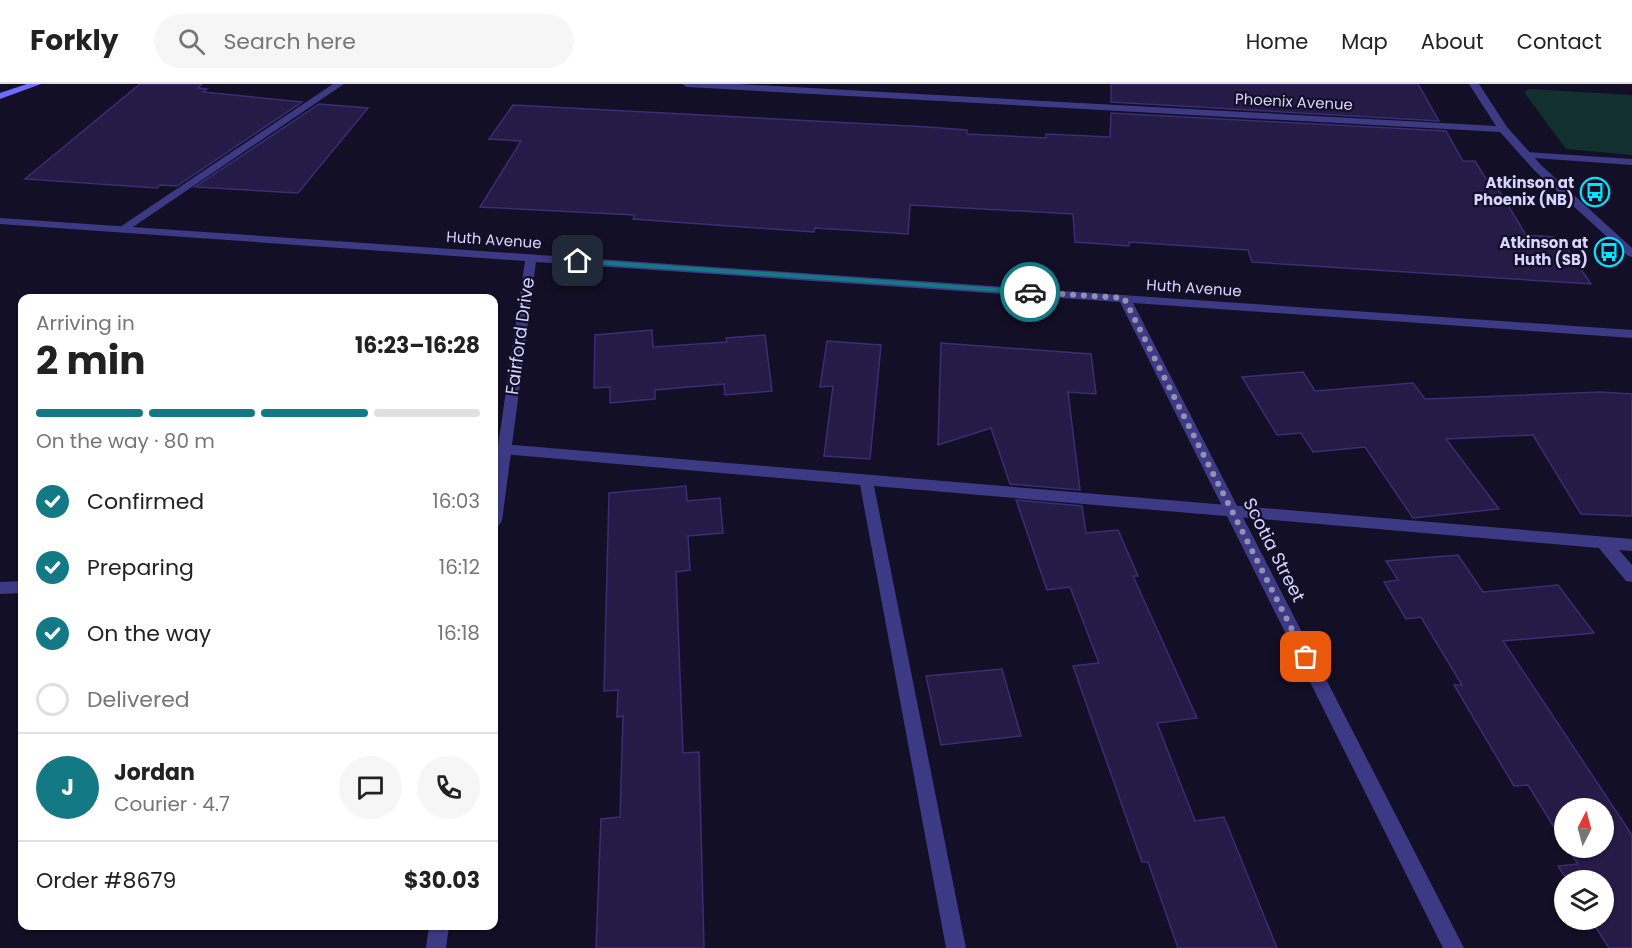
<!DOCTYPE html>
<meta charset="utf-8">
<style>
:root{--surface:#fff;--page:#f6f6f6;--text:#222;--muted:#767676;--line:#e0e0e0;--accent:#137a85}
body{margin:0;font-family:Poppins,sans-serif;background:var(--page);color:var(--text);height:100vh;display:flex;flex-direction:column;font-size:22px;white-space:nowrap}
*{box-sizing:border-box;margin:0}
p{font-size:20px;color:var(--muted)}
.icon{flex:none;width:33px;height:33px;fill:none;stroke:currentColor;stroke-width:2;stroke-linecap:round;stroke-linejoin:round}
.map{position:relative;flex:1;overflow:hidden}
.side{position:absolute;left:18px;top:210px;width:480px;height:636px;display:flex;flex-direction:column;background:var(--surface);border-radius:12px;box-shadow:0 2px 4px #0004}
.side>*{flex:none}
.needle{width:39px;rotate:6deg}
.tools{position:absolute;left:1554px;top:714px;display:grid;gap:12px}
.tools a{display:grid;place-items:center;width:60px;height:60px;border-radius:50%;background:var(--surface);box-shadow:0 2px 4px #0004;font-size:30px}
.pin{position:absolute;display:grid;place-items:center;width:51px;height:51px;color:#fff;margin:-26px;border-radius:12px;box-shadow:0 3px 9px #0006}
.courier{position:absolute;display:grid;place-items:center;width:60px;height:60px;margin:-30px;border:4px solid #137a85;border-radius:50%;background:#fff;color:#222;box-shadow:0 2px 8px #0007}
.overview em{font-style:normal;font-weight:700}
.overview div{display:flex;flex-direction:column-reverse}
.overview{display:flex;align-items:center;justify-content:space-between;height:102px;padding:0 18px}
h1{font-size:39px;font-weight:700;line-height:45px}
.bar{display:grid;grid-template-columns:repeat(4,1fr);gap:9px 6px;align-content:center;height:72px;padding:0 18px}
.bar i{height:8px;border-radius:4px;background:var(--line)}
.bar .on{background:var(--accent)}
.bar p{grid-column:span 4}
.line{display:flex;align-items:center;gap:15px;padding:0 18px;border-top:2px solid var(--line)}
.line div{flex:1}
.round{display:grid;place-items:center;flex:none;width:63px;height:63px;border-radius:32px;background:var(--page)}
ol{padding:0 18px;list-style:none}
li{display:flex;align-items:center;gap:18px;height:66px}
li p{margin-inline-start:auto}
li .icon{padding:6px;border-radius:50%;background:var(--accent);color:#fff;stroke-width:4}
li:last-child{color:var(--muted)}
li i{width:33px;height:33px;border:3px solid var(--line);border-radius:50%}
header{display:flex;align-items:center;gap:36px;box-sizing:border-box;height:84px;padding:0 30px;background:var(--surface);border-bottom:2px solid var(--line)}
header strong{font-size:28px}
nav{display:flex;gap:33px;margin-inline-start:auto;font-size:21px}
.search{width:420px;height:54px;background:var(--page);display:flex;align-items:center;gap:15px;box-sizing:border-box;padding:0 21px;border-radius:33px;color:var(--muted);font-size:22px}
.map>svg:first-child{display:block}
.green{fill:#12302f}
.building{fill:#241b47;stroke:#3b2d73;stroke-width:1.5}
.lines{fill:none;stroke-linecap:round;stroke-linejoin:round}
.service{fill:#3d3a85;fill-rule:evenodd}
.minor{fill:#3d3a85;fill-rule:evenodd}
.secondary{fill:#6f6bff;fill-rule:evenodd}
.route{fill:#137a85}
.done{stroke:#948fb3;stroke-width:6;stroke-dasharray:0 10.8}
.labels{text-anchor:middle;stroke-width:4.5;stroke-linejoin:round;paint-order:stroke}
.far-street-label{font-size:15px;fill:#d9d4ff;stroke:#130f26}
.far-poi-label{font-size:15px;font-weight:bold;fill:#d9d4ff;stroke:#130f26;text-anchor:end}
.street-label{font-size:18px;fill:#d9d4ff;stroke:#130f26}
</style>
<header>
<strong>Forkly</strong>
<div class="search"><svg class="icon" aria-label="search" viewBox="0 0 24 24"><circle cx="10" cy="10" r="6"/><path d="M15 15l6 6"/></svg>Search here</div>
<nav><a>Home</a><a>Map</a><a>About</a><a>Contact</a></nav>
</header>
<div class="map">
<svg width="1632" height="864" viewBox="0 0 1632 864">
<rect width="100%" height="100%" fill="#130f26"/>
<path class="green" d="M1529,5l103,6v60l-66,-6 -42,-57z"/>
<g class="building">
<path d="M140,0h62l-4,4 9,1 -4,3 99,10 -125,84 -17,-1 -3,3 -132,-9z"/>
<path d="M1111,0h307l21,37 -328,-19z"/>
<path d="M319,20l49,4 -70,85 -103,-6z"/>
<path d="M513,21l415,22 39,3v4l79,4v-4l64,3 1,-24 335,18 17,30h12l11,18h6l34,56 28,2 6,10h6l25,37 -339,-22 -4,-12 -119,-8v4l-54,-4 -2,-28 -163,-9 -2,29 -93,-6 -1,4 -181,-13 2,-4 -155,-8 41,-66 -32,-2z"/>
<path d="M652,246l1,17 74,-5 -1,-4 39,-3 7,56 -47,4 -1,-11 -69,6v9l-45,4v-16l-16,1 1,-53z"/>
<path d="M827,257l54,4 -11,114 -46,-3 9,-70 -13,1z"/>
<path d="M941,259l150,11 5,40 -28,-2 12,98 -70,-6 -19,-56 -53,17z"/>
<path d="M1303,288l12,19 98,-8 12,16 175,-7 32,2v122l-51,-2 -48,-79 -87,4 53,70 -86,9 -48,-71 -52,5 -12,-19 -24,2 -35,-58z"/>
<path d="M686,402l1,15 33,-3 3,35 -35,3 2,34 -14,2 7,181 16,-1 5,196h-108l5,-129 19,-2 3,-101 -6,1 1,-27 -14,1 5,-198z"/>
<path d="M1016,416l66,6 4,27 32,-3 20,46h-5l64,142 -40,5 38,98 29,-4 53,131h-99l-30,-86h-6l-69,-196 26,-3 -29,-76 -23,3z"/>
<path d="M1458,471l25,37 75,-7 36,48 -91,8 129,194v113h-23l-18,-28h13v-40h-37l-9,-14 20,-2 -11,-16h37v-40h-40v35l-36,-58 -14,1 -60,-101h8l-41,-68 -15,2 -22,-37 14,-2 -12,-19z"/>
<path d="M1002,585l19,67 -80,9 -15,-69z"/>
</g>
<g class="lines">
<g class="service">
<path d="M333,0h11l-217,147h-8l-2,-2z"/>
<path d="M1526,68l106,7v6l-110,-8 -1,-2z"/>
<path d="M503,360l1129,95v12l-13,-1 13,15v17l-6,-1 -27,-33 -725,-62 92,462h-20l-86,-463 -357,-31 -7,-5z"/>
</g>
<g class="minor">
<path d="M682,0h56l758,42 -27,-42h10l28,43 35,39 90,82v9l-4,-1 -94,-86 -34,-38 -813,-45z"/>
<path d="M0,134l1632,112v8l-499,-35 331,645h-21l-323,-646 -584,-40 -34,259 -3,4 -5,2v-54l31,-212 -525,-37z"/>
<path d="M22,497v12l-22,1v-12z"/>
<path d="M429,842h20l-3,22h-20z"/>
</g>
<path class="secondary" d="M27,0h14l-41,15v-6z"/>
</g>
<path class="route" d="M578,175l452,31 4,2 -4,2 -455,-31 -1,-2z"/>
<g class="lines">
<path class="done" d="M1030,208l94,6 182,359"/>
</g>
<defs>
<g id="bus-ring" transform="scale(1.5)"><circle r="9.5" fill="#130f26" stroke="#00e5ff" stroke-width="1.5"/><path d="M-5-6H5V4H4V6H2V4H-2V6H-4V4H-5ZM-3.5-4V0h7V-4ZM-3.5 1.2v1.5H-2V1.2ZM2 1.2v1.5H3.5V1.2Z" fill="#00e5ff"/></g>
</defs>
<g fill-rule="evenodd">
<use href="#bus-ring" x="1595" y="108"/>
<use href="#bus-ring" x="1609" y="168"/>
</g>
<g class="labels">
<g class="far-street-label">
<text transform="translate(1294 18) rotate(3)" y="5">Phoenix Avenue</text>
<text transform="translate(494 156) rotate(4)" y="5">Huth Avenue</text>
<text transform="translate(1194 204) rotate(4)" y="5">Huth Avenue</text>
</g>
<g class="far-poi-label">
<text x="1574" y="104">Atkinson at<tspan x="1574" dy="17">Phoenix (NB)</tspan></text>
<text x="1588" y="164">Atkinson at<tspan x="1588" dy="17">Huth (SB)</tspan></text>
</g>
<g class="street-label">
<text transform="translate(520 252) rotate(-82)" y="6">Fairford Drive</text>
<text transform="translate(1274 466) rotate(63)" y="6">Scotia Street</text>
</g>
</g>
</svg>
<div class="tools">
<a><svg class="needle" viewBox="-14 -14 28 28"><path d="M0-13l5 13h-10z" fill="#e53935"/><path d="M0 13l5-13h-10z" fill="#767676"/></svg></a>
<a><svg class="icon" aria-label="layers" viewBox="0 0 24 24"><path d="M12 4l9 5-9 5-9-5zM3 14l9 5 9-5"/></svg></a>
</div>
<div class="pin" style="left:1306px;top:573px;background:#ea580c"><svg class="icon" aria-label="bag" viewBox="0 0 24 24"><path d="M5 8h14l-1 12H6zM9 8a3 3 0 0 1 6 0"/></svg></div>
<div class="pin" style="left:578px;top:177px;background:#1f2937"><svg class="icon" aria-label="home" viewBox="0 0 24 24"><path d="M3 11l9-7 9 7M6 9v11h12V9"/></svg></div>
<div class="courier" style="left:1030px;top:208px"><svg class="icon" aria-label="car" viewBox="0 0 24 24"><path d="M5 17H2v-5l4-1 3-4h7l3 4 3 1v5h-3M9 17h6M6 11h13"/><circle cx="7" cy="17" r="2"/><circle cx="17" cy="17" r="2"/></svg></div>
<section class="side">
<div class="overview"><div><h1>2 min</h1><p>Arriving in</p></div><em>16:23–16:28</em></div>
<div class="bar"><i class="on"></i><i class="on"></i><i class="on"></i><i></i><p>On the way · 80 m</p></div>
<ol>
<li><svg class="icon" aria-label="check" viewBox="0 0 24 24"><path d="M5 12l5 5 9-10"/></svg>Confirmed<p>16:03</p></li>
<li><svg class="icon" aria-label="check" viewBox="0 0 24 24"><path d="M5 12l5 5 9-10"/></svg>Preparing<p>16:12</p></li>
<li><svg class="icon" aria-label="check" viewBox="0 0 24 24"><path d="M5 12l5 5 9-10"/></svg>On the way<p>16:18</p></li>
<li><i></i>Delivered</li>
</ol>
<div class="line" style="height:108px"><b class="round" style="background:var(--accent);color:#fff">J</b><div><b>Jordan</b><p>Courier · 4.7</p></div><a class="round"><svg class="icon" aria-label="chat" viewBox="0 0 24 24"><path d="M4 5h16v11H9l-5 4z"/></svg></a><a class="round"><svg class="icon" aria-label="phone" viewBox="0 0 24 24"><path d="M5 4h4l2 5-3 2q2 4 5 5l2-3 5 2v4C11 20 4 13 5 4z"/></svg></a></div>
<div class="line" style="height:78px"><div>Order #8679</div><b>$30.03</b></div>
</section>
</div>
